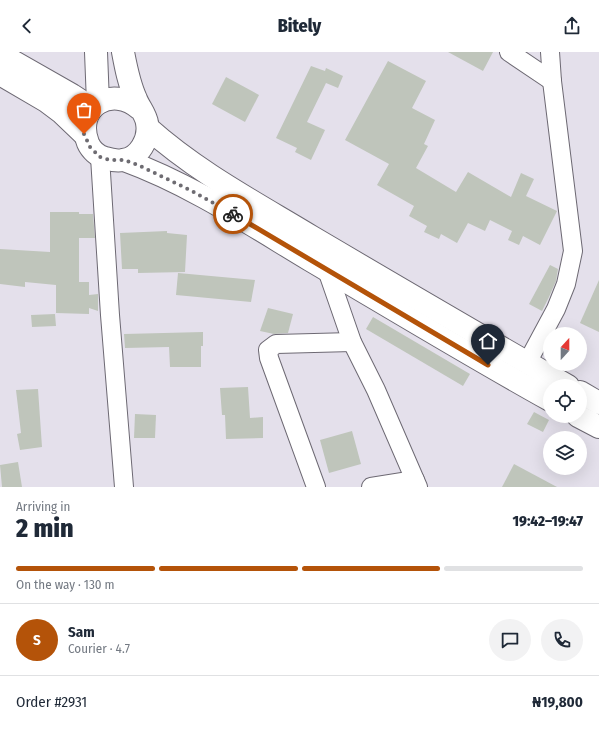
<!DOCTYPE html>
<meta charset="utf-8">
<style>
:root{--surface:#fff;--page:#f2f2f3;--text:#1f2937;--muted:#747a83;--line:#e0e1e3;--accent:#b45309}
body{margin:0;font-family:"Fira Sans Condensed",sans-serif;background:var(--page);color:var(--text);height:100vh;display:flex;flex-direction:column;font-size:15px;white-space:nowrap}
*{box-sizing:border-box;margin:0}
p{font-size:13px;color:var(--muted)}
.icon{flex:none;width:22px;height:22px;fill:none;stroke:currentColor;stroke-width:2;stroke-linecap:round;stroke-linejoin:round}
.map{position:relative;height:435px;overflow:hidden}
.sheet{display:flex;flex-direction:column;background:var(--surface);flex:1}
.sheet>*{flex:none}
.needle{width:26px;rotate:21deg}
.controls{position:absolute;left:543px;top:275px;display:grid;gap:8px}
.controls a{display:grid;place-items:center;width:44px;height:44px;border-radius:50%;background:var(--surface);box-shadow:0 4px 16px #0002;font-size:20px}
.pin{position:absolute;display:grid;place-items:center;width:34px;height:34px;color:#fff;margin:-41px -17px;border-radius:50% 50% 50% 0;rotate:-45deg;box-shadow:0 0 4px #0007}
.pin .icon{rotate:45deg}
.courier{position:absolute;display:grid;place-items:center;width:40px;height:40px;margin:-20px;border:3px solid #b45309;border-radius:50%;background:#fff;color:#222;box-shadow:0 1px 5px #0007}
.headline em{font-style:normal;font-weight:800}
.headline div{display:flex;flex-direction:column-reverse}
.headline{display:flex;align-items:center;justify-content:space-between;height:68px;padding:0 16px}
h1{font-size:26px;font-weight:800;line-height:30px}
.bar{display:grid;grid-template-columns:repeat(4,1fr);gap:6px 4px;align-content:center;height:48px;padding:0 16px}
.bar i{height:5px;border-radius:3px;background:var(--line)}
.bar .selected{background:var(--accent)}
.bar p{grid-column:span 4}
.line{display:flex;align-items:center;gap:10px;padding:0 16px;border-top:1px solid var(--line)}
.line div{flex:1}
.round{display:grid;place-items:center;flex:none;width:42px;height:42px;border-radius:21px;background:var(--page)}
header{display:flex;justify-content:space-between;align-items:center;height:52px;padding:0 16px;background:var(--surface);font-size:18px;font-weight:800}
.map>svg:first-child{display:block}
.building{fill:#bfc5bb}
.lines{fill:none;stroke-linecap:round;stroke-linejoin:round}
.minor-casing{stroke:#6d6973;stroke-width:20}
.primary-casing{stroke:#6d6973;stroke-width:24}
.trunk-casing{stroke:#6d6973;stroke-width:24}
.minor{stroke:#fff;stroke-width:18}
.primary{stroke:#fff;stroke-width:22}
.trunk{stroke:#fff;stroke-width:22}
.done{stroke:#6e6c72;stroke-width:4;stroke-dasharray:0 7.2}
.route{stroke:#b45309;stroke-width:5}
</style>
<header><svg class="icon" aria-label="back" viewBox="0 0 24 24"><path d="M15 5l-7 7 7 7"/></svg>Bitely<svg class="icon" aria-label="share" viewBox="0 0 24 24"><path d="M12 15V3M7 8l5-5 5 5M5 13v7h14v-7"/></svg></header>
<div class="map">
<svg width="599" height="435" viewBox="0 0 599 435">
<rect width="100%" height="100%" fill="#e4e0eb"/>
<g class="building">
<path d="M448,0h45l-10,19z"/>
<path d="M388,9l38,20 -14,27 23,12 -11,24 4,2 -12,22 40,24 12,-20 43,25 10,-24 13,6 -8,17 31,15 -17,34 -17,-9 -4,9 -11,-5 4,-9 -22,-11 -5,11 -17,-8 -11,20 -16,-9 -2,5 -15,-7 3,-6 -18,-10 5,-10 -37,-21 12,-21 -44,-24z"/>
<path d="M311,14l14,5 1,-3 17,8 -5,12 -12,-5 -19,39 18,8 -14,30 -16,-8 2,-4 -21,-10z"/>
<path d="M226,25l33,18 -14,27 -33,-18z"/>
<path d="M50,160h29v2h14l2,24h-16v44h10v13l9,-1v17l-9,-3v6l-33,-1v-28l-31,-3v5l-25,-3v-35l50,3z"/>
<path d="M167,179v2l20,2 -2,37 -47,1v-4h-16l-2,-36z"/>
<path d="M550,213l8,4 -2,12 -7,16 -7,14 -13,-7z"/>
<path d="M178,221l77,7 -4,22 -75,-7z"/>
<path d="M599,228v52l-19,-9z"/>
<path d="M268,256l25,6 -5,19 -14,1 -14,-3z"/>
<path d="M55,262l1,12 -24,1 -1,-12z"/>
<path d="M373,265l97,57 -7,12 -97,-57z"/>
<path d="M203,280v14h-2v21h-31l-1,-20 -44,1 -1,-14z"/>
<path d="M248,335l2,31 13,-1v21l-37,1 -1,-24h-3l-2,-27z"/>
<path d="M38,337l4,58 -22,3 -3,-16 4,-1 -5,-43z"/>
<path d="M534,360l15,8 -6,12 -16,-8z"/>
<path d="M135,362l21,1 -1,23h-21z"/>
<path d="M352,379l9,33 -32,9 -9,-33z"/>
<path d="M18,410l4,25h-20l-2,-22z"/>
<path d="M514,412l43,23h-55z"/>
</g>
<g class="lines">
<g class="minor-casing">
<g id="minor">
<path d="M509,0l43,29"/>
<path d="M100,105l10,158 14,172"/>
<path d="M327,218l25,72 24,48 42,97"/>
<path d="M527,311l29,-54 10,-25 7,-33 -21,-170 -2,-29"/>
<path d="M316,435l-47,-129 -1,-8 8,-6 76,-2"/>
<path d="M371,435l44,-7"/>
</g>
</g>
<g class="primary-casing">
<g id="primary">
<path d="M0,2l72,41 20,13"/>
<path d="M0,22l46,27 16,12 22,21"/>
</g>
</g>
<g class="trunk-casing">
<g id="trunk">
<path d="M96,0l2,51"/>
<path d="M123,0c3,16 6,32 13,47 3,8 10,16 11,24 3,16 -8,35 -24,37 -6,1 -12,0 -18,-2 -7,-2 -14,-8 -17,-15 -14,-36 24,-59 52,-34"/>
<path d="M148,76c49,44 108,75 164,109 85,50 170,100 256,149"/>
<path d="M124,108c66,24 126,64 186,100 80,47 159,95 240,140"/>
<path d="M580,340l19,11"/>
<path d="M578,364l21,11"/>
</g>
</g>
<use href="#minor" class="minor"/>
<use href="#primary" class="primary"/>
<use href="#trunk" class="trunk"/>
</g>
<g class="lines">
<path class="done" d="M84,82l6,13 10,10 10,3h14l14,5 54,26 41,23"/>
<path class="route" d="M233,162l255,151"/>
</g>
</svg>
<div class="controls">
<a><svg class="needle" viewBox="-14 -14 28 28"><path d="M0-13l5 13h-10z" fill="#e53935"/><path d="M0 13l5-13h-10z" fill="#747a83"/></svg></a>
<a><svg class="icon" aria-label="locate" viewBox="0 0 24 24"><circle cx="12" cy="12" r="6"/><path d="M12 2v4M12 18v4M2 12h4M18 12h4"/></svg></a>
<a><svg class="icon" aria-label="layers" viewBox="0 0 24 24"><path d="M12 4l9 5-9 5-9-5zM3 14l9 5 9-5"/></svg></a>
</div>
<div class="pin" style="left:84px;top:82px;background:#ea580c"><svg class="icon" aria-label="bag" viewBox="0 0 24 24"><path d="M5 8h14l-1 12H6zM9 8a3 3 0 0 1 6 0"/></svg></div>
<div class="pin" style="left:488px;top:313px;background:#1f2937"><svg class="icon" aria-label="home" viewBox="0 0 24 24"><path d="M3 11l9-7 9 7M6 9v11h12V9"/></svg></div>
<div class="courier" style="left:233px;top:162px"><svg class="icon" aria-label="bike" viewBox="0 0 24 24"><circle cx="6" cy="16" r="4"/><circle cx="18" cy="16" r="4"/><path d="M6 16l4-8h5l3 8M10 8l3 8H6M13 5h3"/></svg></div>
</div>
<section class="sheet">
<div class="headline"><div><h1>2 min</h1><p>Arriving in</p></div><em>19:42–19:47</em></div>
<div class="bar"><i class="selected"></i><i class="selected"></i><i class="selected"></i><i></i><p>On the way · 130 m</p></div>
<div class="line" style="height:72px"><b class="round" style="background:var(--accent);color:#fff">S</b><div><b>Sam</b><p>Courier · 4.7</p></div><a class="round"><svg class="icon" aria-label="chat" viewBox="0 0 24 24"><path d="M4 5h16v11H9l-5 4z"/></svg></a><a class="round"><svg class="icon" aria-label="phone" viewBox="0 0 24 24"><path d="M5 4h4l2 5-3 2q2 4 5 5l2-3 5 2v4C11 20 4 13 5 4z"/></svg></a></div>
<div class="line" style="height:52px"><div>Order #2931</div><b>₦19,800</b></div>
</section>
